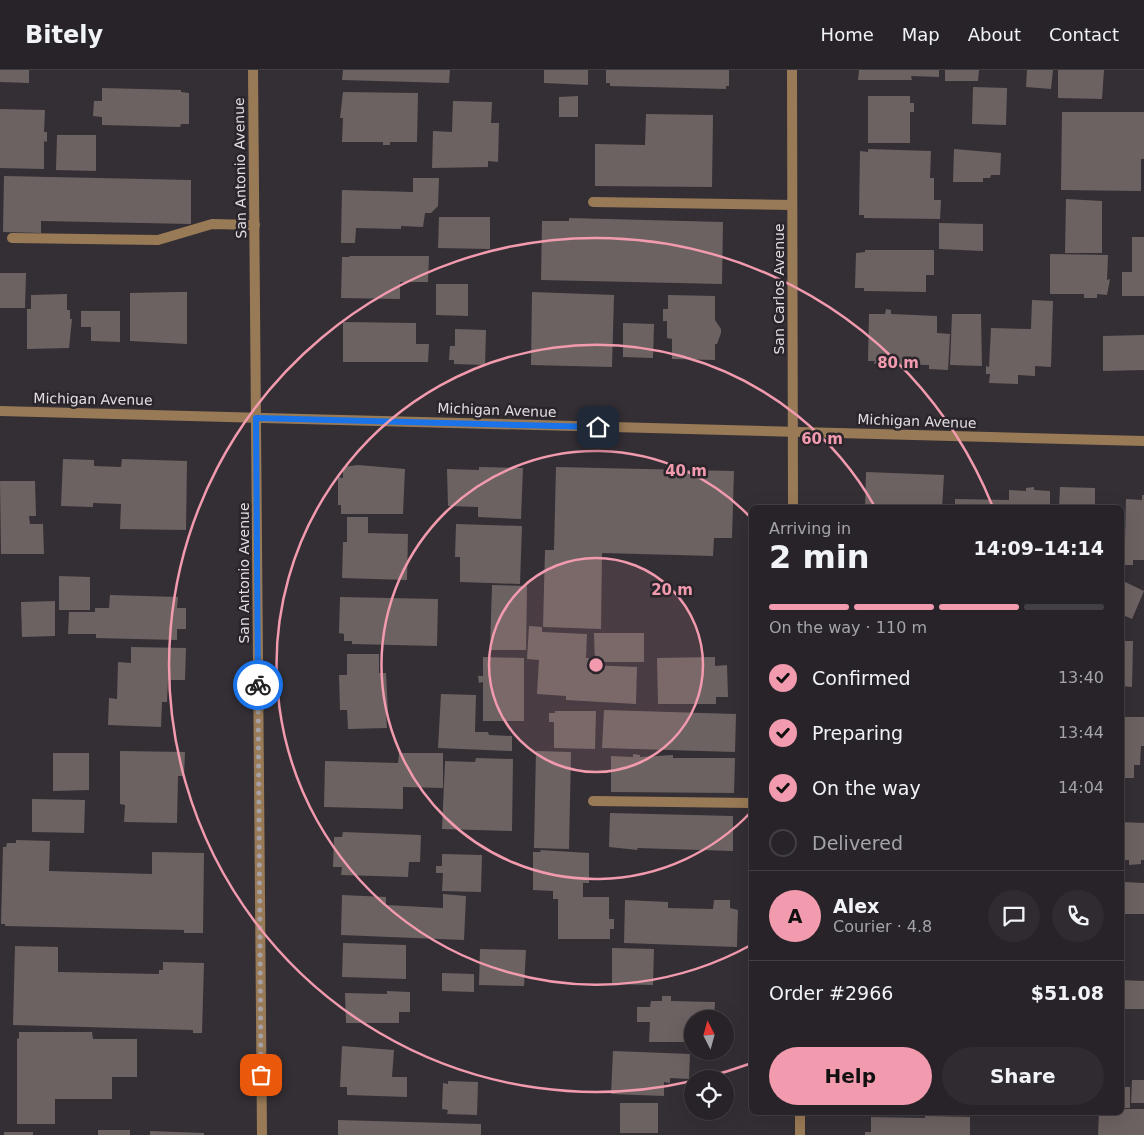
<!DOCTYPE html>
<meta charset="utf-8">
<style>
:root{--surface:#272328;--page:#2f2b30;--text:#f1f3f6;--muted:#a4a4a8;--line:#434045;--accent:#f29aae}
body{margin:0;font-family:"DejaVu Sans",sans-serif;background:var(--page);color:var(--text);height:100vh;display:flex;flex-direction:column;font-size:19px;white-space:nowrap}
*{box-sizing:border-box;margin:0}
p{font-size:16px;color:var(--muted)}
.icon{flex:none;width:28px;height:28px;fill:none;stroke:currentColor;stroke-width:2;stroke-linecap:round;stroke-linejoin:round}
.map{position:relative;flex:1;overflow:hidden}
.drawer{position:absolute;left:749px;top:435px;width:375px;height:610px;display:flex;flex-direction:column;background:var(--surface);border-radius:8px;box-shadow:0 5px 20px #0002,0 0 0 1px var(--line)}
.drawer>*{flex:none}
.needle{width:32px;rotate:354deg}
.fabs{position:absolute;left:684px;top:940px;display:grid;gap:10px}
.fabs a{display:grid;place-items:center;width:50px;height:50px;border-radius:50%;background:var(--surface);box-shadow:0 5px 20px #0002,0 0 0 1px var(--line);font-size:25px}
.pin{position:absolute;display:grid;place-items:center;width:42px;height:42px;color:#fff;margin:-21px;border-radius:10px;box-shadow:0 2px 8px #0006}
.courier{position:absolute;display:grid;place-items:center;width:50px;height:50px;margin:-25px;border:4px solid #1a73e8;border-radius:50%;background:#fff;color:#222;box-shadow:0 1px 6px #0007}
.head em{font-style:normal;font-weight:700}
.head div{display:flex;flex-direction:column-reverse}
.head{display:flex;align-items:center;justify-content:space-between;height:85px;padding:0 20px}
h1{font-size:32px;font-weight:700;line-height:38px}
.bar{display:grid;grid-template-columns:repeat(4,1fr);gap:8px 5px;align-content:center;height:60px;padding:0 20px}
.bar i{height:6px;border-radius:4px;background:var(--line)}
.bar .current{background:var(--accent)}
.bar p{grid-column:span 4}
.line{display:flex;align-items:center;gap:12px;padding:0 20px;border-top:1px solid var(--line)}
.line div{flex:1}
.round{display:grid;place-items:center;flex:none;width:52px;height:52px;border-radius:26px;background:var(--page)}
ol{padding:0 20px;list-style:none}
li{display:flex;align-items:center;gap:15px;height:55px}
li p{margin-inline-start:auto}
li .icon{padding:5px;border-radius:50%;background:var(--accent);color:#111;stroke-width:4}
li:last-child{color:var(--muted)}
li i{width:28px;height:28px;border:2px solid var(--line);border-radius:50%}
.primary-button{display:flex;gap:10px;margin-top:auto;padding:10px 20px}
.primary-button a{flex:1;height:58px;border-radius:30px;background:var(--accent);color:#111;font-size:20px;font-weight:700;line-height:58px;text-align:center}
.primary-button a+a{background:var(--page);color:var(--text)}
header{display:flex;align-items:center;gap:30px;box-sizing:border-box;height:70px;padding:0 25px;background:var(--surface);border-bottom:1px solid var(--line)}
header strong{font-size:24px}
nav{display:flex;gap:28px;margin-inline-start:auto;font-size:18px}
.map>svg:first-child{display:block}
.building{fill:#6c6261}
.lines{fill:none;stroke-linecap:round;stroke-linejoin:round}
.service{stroke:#997a56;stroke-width:10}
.minor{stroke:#997a56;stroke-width:10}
.done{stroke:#a4a0a5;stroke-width:5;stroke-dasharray:0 9}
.route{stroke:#1a73e8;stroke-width:6}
.ring{fill:none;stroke:#f29aae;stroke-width:2.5}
.labels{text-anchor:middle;stroke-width:5;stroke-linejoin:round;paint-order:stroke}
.street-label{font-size:14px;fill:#e1dde1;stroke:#2a252b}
.centre{fill:#f29aae;stroke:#2a252b;stroke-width:2.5}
.ring-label{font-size:15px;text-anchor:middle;font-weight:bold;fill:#f29aae;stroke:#2a252b;stroke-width:5;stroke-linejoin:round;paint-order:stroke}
</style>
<header>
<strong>Bitely</strong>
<nav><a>Home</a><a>Map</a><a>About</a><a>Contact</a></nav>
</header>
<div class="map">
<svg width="1144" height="1065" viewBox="0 0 1144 1065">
<rect width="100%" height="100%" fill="#342f35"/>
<g class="building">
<path d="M0,0h29v13l-29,-1z"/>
<path d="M343,0h107l-1,13 -107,-3z"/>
<path d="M544,0h44v15l-44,-2z"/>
<path d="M606,0h123v16h-3v3l-116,-3v-3h-4z"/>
<path d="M859,0h80v7l-28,-1 1,4h-54z"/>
<path d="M945,0h34l-1,11h-33z"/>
<path d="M1027,0h26l-2,19 -25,-2z"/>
<path d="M1058,0h46l-2,29 -44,-1z"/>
<path d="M973,17l34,1 -1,37 -34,-1z"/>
<path d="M102,18l79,2v2l8,1v31h-8l-1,3 -78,-2v-8l-9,-1 1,-15h8z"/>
<path d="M343,22l75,1 -1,49h-27v3h-7v-3h-41l1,-24h-3z"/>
<path d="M578,26v21h-19v-20z"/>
<path d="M868,26h42v7h4v9h-4v31h-42z"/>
<path d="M453,31l39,1 -1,21h8l-1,39 -10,-1v6l-56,1 1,-37 19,1z"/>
<path d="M0,39l45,1 -1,22h3v10l-3,-1v28l-44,-1z"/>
<path d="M1062,42h82v47h-3v32l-80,-1z"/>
<path d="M646,44l67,1 -1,72 -117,-1v-42l50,1z"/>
<path d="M57,65h39v36l-40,-1z"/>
<path d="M868,79l63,2 -1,27h4v22h7l-1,19 -76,-1v-3h-5l1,-64 8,1z"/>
<path d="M954,79l47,4 -1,22h-9l-1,3h-7v4h-30z"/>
<path d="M4,106l187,4v44l-150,-3v12l-38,-1z"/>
<path d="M413,108h26l-1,28 -7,7h-6l-2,14 -22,-1v3l-45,-1 -1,15h-14l1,-53 71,2z"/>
<path d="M1066,129l36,2v52h-37z"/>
<path d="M439,147h51v32l-52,-1z"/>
<path d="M569,148l154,4 -1,62 -181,-4 1,-59h27z"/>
<path d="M939,153l44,1v27l-44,-2z"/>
<path d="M1132,167h12v59h-22v-24h10z"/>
<path d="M865,180h69v25h-8v17l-62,-1v-3h-9l1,-35 9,-1z"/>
<path d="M1050,184l58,1 -1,25 3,-1 -3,16 -10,-1v4h-13v-4h-34z"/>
<path d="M349,186h80l-1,26h-28v17l-59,-1 1,-41h8z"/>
<path d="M0,203h26l-1,35h-25z"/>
<path d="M436,214h32v32l-32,-1z"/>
<path d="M176,222h11v52l-57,-3v-48z"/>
<path d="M532,222l82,3 -2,72 -81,-2z"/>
<path d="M67,224v16h3v9h2l-3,29 -42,1v-40h4v-14z"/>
<path d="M668,225l47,1v24l6,9v4l-4,11h-2v16l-43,-1v-20l-5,-1v-17h-4v-12h5z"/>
<path d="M1032,230l21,1 -2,66 -16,-1v10l-17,-1v9l-29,-1 1,-9h-4v-8l3,1 2,-39 40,1z"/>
<path d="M886,239l5,1v4l46,2v17l13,1 -2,36 -19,-1v-4l-55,-1 1,-3h-7l1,-47h16z"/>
<path d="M81,241h39v31l-29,-1v-14h-10z"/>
<path d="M952,244h29l1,52 -32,-1z"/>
<path d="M343,252l73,1v21h13l-1,18h-85z"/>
<path d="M623,253l31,1 -1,34 -30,-1z"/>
<path d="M455,259l31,1 -1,35 -31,-1v-4h-5l1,-14h5z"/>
<path d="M1144,265v35l-41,1v-35z"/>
<path d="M63,389l31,1v6l27,1 1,-8 65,2 -1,69 -66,-1 1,-25 -28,-1v4l-32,-1z"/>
<path d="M358,395l47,4 -2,45h-62v-9h-3v-28l5,1v-11z"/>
<path d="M479,397l44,1 -2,51 -43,-2v-10l-30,-1 -1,-37 32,1z"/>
<path d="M556,397l178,4 -2,67h-18l-1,18 -111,-3 -1,76 -58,-2 2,-77h9z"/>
<path d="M866,402l78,3 -2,33h-77z"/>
<path d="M0,411h35l1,35h-7l1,8h13l1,30h-43z"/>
<path d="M1034,417v3l16,1v17h-95v-9l54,1v-10l17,1v-3z"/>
<path d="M1060,417l35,1v20h-36z"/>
<path d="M1142,425h2v65h-11v5h-12v-23h4l1,-43 16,1z"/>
<path d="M347,447h21v16l40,1 -1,46 -65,-2 1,-36h4z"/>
<path d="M456,454l66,2 -2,58 -60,-2v-25h-5z"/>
<path d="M59,506l31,1v33h-31z"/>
<path d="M1121,510l23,11 -12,28 -11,-5z"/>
<path d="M492,515l35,1 -1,64h-36z"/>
<path d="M110,525l68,2 -1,11h9v21h-9v11l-81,-2v-4h-28l1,-22h26v-4h14z"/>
<path d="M340,527l98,2 -1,47 -85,-2v-3h-8v-7l-5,-1z"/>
<path d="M55,531v35l-33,1 -1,-35z"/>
<path d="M529,556l13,1v5l45,2 -1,24h3l-1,7 49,2 -1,37 -70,-4v-4l-29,-2 2,-34 -12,-1z"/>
<path d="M594,563h50v29h-49z"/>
<path d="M1121,571h12l-1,46 -11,-1z"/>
<path d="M131,577l55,1 -1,32h-17l-1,22h-5l-1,25 -53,-2 1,-27 8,1 1,-37 13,1z"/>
<path d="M347,584h32v19h7l2,40h-2l1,15 -39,1 -1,-19h-7l-1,-35h8z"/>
<path d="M483,587l41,1v63h-41v-39l-4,1 -1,-7h5z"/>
<path d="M715,587v9l12,-1 1,32h-12v7h-58l-1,-46z"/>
<path d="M441,624l35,1 -1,37h13l1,3 23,1v15l-74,-3z"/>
<path d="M604,640l132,4 -1,38 -133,-4z"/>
<path d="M555,641h41l-1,38 -41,-1v-26h-5v-9h6z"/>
<path d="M1121,647h23v29h-3l-1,19h-6v13h-13z"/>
<path d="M120,681l65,1 -1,24h-6l-1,47 -53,-1 1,-17 -5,-1z"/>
<path d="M536,681l35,1 -2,97 -35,-1z"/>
<path d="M53,683h36v37l-36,1z"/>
<path d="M399,683h44v35l-40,-1v22l-79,-2 1,-46 73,2z"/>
<path d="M633,684l7,1v2l33,-2v3h62l-1,35 -123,-1v-36l22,1z"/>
<path d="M476,688l37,1 -1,72 -70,-2 3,-68 30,1z"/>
<path d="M32,729l53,1 -1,33 -52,-1z"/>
<path d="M610,743l123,3v35l-96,-3 1,2 -29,-3z"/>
<path d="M1121,752l23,1v37h-3v4l-12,1v-5h-8z"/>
<path d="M343,762l78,3 -1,27h-11l-1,15 -67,-2 1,-8h-9l1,-30h8z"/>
<path d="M16,770l34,1 -1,30 103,3v-22l52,1 -1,80h-19v-3l-179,-4v-2h-4l2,-77h3l1,-4h9z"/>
<path d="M540,780l49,3v30h-6v14h26v22h5v10h-4v10h-52v-40h-5v-8l-20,-1v-38h8z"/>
<path d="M442,784l40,1 -1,37 -39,-1 1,-18h-7v-7h6z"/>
<path d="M1124,812l20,1v31h-20z"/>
<path d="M443,824l23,2 -2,44 -123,-5 1,-40 44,2v8l57,3z"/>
<path d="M625,830l43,2v6l45,1 1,-9h16v8l8,2 -1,37 -113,-4z"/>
<path d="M343,873l63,2v34l-64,-2z"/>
<path d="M15,876l43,1v25l101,2v-4h4v-8l41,1 -2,70h-9v-3l-180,-5z"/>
<path d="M612,878l42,1 -1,36 -41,-1z"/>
<path d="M480,879l46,1 -2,36 -45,-1z"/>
<path d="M442,903l32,1v18l-32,-1z"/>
<path d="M1121,910l23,1v28h-23z"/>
<path d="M387,921l23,1v20h-11v11h-53l-1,-30 42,1z"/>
<path d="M662,926h9v5l44,1 -1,17h-22v23h-43l1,-20h-13v-15h13l1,-6h11z"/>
<path d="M19,962h73l1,7h44v38h-25v22h-57v25h-38v-85l2,-1z"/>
<path d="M342,976l52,4 -2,27h15v20l-60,-2v-8h-7z"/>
<path d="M613,981l77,3 -1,25 -19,-1v5l-6,-1v14l-53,-2z"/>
<path d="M1132,1010h12v23h-13z"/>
<path d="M448,1011l30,1 -1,33 -30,-1 1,-4 -6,-1 1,-26 5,1z"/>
<rect x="1121" y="1017" width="9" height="21"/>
<rect x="620" y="1033" width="38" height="30"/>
<path d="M1121,1039h23v26h-46l1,-23h22z"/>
<path d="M925,1046l45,1v18h-105v-3h6v-15l54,1z"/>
<path d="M338,1050l143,4v11h-143z"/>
<rect x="98" y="1060" width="32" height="5"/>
<path d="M150,1061l54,2v2h-54z"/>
<rect x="4" y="1062" width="29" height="3"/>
</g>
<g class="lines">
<g class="service">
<path d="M593,132l199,3"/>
<path d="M12,168l146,2 54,-16 43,1"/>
<path d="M593,731l158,2"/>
</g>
<g class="minor">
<path d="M253,0l9,1065"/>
<path d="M792,0l1,438"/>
<path d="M0,341l1144,30"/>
<path d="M800,1042v23"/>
</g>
</g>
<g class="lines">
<path class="done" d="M258,615l3,390"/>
<path class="route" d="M258,615l-2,-267 342,9"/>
</g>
<circle cx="596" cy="595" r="107" fill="#f29aae" fill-opacity=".12"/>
<g class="ring">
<circle cx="596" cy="595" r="107"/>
<path d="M751 742A214 214 0 1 1 751 448"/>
<path d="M751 875A320 320 0 1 1 875 437"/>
<path d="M749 994A427 427 0 0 1 703 1008M692 1011A427 427 0 1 1 992 435"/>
</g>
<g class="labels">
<g class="street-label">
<text transform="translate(240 98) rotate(-91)" y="5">San Antonio Avenue</text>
<text transform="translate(779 219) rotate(-90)" y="5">San Carlos Avenue</text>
<text transform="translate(93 329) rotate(1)" y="5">Michigan Avenue</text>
<text transform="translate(497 340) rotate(2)" y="5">Michigan Avenue</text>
<text transform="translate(917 351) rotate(2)" y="5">Michigan Avenue</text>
<text transform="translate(244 503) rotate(-90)" y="5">San Antonio Avenue</text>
</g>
</g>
<circle cx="596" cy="595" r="8" class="centre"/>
<g class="ring-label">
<text x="898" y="298">80 m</text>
<text x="822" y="374">60 m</text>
<text x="686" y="406">40 m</text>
<text x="672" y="525">20 m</text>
</g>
</svg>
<div class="fabs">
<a><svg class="needle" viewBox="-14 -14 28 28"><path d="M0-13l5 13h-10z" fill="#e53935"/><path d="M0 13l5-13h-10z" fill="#a4a4a8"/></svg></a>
<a><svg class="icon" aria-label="locate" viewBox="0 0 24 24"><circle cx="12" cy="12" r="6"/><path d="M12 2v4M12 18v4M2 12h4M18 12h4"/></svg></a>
</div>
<div class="pin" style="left:261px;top:1005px;background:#ea580c"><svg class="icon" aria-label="bag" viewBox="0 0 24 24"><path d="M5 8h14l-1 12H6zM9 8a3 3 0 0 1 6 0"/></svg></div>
<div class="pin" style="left:598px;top:357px;background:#1f2937"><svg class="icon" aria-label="home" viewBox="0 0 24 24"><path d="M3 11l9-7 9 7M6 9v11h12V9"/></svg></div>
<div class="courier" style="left:258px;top:615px"><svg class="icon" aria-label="bike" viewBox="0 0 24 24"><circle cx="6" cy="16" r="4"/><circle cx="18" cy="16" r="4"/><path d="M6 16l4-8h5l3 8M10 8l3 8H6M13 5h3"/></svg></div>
<section class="drawer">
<div class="head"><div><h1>2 min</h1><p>Arriving in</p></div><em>14:09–14:14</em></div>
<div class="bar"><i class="current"></i><i class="current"></i><i class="current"></i><i></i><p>On the way · 110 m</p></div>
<ol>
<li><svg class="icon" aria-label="check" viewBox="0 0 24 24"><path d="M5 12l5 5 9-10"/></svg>Confirmed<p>13:40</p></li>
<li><svg class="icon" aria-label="check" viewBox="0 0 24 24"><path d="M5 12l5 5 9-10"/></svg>Preparing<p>13:44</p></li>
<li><svg class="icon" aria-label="check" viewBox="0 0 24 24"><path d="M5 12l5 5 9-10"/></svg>On the way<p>14:04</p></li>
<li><i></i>Delivered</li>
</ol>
<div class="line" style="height:90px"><b class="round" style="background:var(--accent);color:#111">A</b><div><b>Alex</b><p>Courier · 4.8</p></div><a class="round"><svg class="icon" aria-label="chat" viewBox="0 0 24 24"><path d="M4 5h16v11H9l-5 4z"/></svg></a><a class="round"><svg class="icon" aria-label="phone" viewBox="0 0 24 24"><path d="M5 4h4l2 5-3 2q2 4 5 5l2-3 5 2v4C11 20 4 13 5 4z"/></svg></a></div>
<div class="line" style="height:65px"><div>Order #2966</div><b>$51.08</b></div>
<div class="primary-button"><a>Help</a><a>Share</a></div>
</section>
</div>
